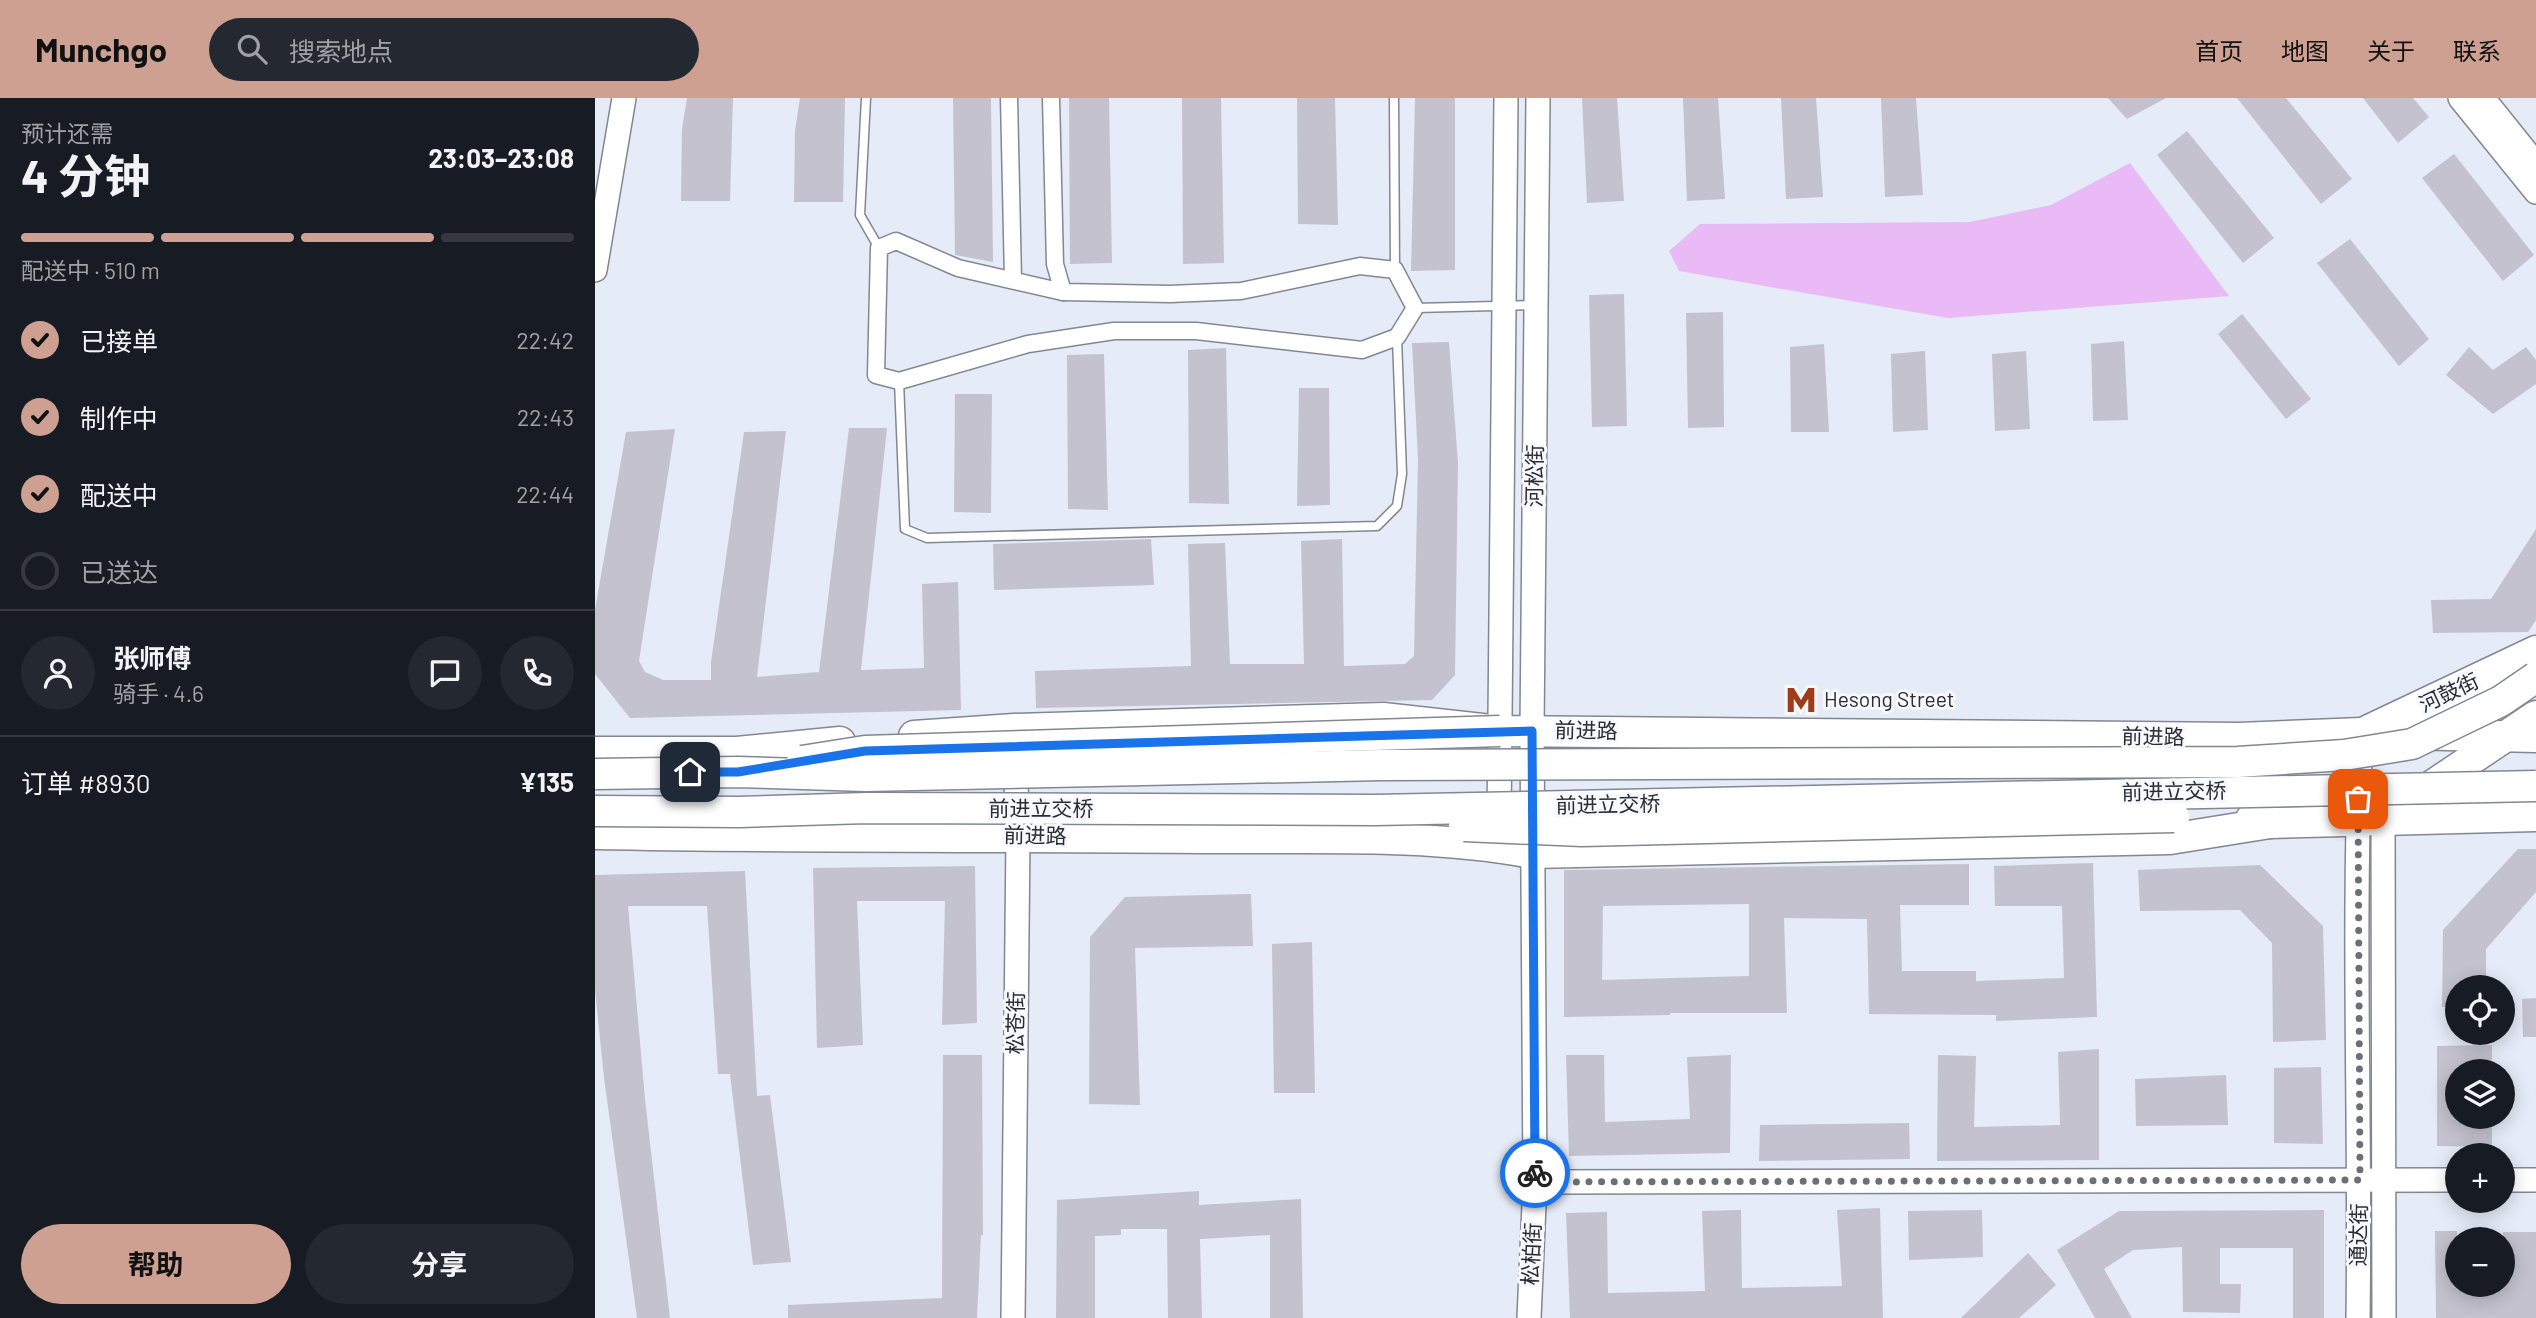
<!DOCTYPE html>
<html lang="zh">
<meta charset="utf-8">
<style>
:root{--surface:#171b24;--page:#242831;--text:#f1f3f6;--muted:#9ea1a6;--line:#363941;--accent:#cda092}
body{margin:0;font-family:Barlow,"Noto Sans SC",sans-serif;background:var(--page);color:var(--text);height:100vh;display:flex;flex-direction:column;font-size:26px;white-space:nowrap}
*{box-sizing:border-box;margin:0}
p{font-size:23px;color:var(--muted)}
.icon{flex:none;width:38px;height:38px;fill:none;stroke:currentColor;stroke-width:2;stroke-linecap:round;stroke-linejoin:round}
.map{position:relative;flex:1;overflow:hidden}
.sheet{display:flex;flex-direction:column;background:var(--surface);width:595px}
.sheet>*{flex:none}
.tools{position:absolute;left:1850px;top:877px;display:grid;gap:14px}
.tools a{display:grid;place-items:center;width:70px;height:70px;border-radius:50%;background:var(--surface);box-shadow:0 4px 18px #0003;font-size:35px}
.pin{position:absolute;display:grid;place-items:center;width:60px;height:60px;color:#fff;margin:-30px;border-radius:14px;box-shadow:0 4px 10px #0006}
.courier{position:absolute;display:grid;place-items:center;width:70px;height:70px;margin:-35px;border:5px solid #1a73e8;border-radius:50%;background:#fff;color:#222;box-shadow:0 2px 9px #0007}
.summary em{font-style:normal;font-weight:700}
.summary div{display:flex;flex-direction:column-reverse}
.summary{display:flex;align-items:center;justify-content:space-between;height:119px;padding:0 21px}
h1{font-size:46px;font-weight:700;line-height:52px}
.bar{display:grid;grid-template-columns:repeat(4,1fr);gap:10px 7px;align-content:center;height:84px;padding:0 21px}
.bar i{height:9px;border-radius:5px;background:var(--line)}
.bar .selected{background:var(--accent)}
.bar p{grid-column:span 4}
.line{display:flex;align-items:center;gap:18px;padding:0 21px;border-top:2px solid var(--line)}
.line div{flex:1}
.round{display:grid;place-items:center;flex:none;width:74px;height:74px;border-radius:37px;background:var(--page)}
ol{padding:0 21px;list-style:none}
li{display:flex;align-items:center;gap:21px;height:77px}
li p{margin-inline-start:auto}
li .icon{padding:7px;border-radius:50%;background:var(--accent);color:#111;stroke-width:4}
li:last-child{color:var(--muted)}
li i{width:38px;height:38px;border:4px solid var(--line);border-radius:50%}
.cta{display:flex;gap:14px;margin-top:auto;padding:14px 21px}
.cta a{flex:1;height:80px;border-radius:42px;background:var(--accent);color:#111;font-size:28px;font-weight:700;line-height:80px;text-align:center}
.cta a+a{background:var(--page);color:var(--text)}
header{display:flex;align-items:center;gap:42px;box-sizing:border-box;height:98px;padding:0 35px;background:var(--accent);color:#111}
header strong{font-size:33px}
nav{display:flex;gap:38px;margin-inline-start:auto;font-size:24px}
.search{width:490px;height:63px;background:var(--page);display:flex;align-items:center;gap:18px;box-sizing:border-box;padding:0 24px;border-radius:38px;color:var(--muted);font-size:26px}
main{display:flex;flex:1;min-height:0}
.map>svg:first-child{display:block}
.green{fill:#e9baf6}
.building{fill:#c4c2cf;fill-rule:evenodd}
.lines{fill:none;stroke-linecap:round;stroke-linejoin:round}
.lane-casing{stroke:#828792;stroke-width:11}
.street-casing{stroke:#828792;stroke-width:19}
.secondary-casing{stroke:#828792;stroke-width:26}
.highway-casing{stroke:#828792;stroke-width:33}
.lane{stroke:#fff;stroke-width:8}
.street{stroke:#fff;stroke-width:16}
.secondary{stroke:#fff;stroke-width:23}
.highway{stroke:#fff;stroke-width:30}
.highway-bridge-casing{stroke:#828792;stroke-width:33;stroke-linecap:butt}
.highway-bridge{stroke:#fff;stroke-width:30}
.done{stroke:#6b6f76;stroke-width:7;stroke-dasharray:0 12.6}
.route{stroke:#1a73e8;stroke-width:9}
.labels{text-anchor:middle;stroke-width:6;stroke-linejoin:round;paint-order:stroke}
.street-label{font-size:21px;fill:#2a2c31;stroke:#f6f8fd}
.poi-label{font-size:21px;fill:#2a2c31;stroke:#f6f8fd;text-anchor:start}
</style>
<header>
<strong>Munchgo</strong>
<div class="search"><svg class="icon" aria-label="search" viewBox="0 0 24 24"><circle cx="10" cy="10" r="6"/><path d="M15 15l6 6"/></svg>搜索地点</div>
<nav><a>首页</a><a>地图</a><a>关于</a><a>联系</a></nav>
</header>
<main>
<section class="sheet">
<div class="summary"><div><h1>4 分钟</h1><p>预计还需</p></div><em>23:03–23:08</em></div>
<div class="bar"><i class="selected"></i><i class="selected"></i><i class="selected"></i><i></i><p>配送中 · 510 m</p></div>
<ol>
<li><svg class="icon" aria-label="check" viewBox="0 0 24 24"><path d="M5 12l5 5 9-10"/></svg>已接单<p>22:42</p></li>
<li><svg class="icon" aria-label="check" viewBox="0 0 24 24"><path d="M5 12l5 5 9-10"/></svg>制作中<p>22:43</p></li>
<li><svg class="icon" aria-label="check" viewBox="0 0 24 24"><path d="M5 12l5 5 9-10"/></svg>配送中<p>22:44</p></li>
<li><i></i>已送达</li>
</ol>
<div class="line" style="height:126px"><a class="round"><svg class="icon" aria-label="person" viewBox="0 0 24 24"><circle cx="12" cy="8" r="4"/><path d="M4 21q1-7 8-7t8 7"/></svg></a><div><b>张师傅</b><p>骑手 · 4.6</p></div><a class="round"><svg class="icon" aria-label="chat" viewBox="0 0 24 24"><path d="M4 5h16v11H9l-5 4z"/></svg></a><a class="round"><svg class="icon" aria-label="phone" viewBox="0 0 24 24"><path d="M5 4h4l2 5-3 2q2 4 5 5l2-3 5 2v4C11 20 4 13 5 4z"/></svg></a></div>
<div class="line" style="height:91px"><div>订单 #8930</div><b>¥135</b></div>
<div class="cta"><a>帮助</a><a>分享</a></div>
</section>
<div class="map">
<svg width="1941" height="1220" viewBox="0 0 1941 1220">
<rect width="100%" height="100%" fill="#e5ebf7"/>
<path class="green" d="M1535,65l99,133 -281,22 -269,-47 -10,-20 31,-27 270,-2 81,-17z"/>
<g class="building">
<path d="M92,0h46l-3,103h-49l1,-72z"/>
<path d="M205,0h45l-2,104h-49l1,-71z"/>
<path d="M358,0h38l2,164 -38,-7z"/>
<path d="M474,0h40l3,165 -42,1z"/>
<path d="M587,0h39l3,165 -41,1z"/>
<path d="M702,0h38l3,127 -40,-1z"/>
<path d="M820,0h40v172l-44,1z"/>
<path d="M987,0h35l7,103 -37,2z"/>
<path d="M1088,0h35l7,101 -38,2z"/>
<path d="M1186,0h35l7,99 -37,2z"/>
<path d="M1286,0h35l7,97 -38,2z"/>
<path d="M1513,0h58l-39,21z"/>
<path d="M1642,0h49l66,81 -31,25z"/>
<path d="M1768,0h50l16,19 -31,26z"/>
<path d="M1592,33l87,107 -31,25 -86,-108z"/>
<path d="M1859,56l80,101 -31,26 -81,-103z"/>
<path d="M1755,141l79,100 -30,27 -82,-103z"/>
<path d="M1029,196l3,132 -35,1 -3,-132z"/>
<path d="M1128,214l1,115 -36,1 -2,-115z"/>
<path d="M1647,216l69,85 -25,20 -68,-85z"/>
<path d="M1529,243l4,79 -35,1 -2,-77z"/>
<path d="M854,244l9,121 -3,212 -23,25 -396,8 -1,-37 156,-5 -3,-122 37,-1 5,121h74l-3,-123 41,-2 2,127 61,-2 9,-8 4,-197 -6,-116z"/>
<path d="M1229,246l5,88h-38l-1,-85z"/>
<path d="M1874,249l24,23 33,-23 10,13v24l-43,30 -47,-39z"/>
<path d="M631,250l3,156 -40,-1 -1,-153z"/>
<path d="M1330,253l3,79 -35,2 -2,-78z"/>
<path d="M1431,253l4,78 -35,2 -3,-77z"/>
<path d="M509,256l4,156 -40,-1 -1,-154z"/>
<path d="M704,290h30l1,117 -33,1z"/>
<path d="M360,296h37l-1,119 -37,-1z"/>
<path d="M254,330h38l-26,242 63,-2 -2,-84 36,-2 3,128 -331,8 -35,-44v-64l31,-178 49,-3 -36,232 6,11 18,8h48v-18l33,-230 42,-1 -29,246 62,-5z"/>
<path d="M1941,431v91l-8,12 -95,1 -2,-33 60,-1z"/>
<path d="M556,441l3,46 -160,5 -1,-46z"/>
<path d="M1923,751h18v43l-50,57v38h-29v20h-15l1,-77z"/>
<path d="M1498,765l4,154 -101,4v-6l-127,-1 -2,-95 -83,-1 3,95h-117v2l-106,2v-147l405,-6v41h-69l2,66h74v10l88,-3 -2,-72h-67l-1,-40zM1154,806v72l-147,4 1,-74z"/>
<path d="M1665,767l63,61 3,114 -53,2 -1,-99 -32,-33 -100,1 -2,-41z"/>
<path d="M380,768l2,157 -35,2 3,-124h-88l6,144 -46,3 -4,-180z"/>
<path d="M150,773l12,225 13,-1 21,167 -38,3 -23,-191h-12l-11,-168h-79l17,193 25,219h-33l-33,-240 -9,-88v-115z"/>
<path d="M656,796l2,52 -118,2 5,157 -51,-1 1,-167 35,-40z"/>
<path d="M717,844l3,151h-41l-2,-149z"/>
<path d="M1941,900v39h-13l-1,-38z"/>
<path d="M1897,947v26h-35v45h35v31l-55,-1v-100z"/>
<path d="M1504,951v111l-162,1 1,-106 38,1 -2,71 86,-2 -2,-73z"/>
<path d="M348,957h39l1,180h-2l-4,83h-189v-13l154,-7z"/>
<path d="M971,957h38l1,67 85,-3 -3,-62 44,-2 -1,98 -161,3z"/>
<path d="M1726,969l2,77 -49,-1v-75z"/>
<path d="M1631,977l2,50 -92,1 -1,-47z"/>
<path d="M1314,1025l1,36 -151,2 1,-36z"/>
<path d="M604,1093v14l102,-6 2,119h-33v-83l-70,4 2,79h-34l-1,-89h-46v6l-26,1v82h-39l1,-118z"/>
<path d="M1285,1110l3,110h-313l-4,-105 41,-1 1,81 97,-2 -3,-80 39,-1 1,78 100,-2 -5,-76z"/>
<path d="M1387,1112l1,47 -74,3 -1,-49z"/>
<path d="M1729,1112v108h-31v-70h-73v36h21l-1,29 -57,-1 -1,-65 -49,3 -29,19 28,49h-37l-38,-68 62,-39z"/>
<path d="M1840,1133h22v53h46v-52h33v86h-100z"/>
<path d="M1433,1155l28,32 -37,33h-58z"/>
</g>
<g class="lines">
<g class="lane-casing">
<g id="lane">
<path d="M271,0l-6,117 19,33"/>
<path d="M799,0l1,172"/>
<path d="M820,210l118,-3"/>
<path d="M304,283l6,148 22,9 450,-12 20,-20 5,-32 -5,-136"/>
</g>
</g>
<g class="street-casing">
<g id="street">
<path d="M414,0l4,182"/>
<path d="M456,0l4,166 8,28"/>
<path d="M301,143l62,27 105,24 107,2 71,-3 119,-25 35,4 20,38 -18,29 -35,13 -166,-19h-82l-86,13 -129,37 -23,-6 3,-127z"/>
</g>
</g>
<g class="secondary-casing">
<g id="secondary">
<path d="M1865,0l76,94"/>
<path d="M1888,0l53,66"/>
<path d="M0,172l29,-172"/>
<path d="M1788,721l1,499"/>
<path d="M904,725l7,-725"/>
<path d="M1908,1082h33"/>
<path d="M940,1084l922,-2"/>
<path d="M418,1220l5,-482 -3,-79"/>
<path d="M934,1220l6,-136 -3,-451 6,-633"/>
<path d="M1763,1220c3,-194 -6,-388 3,-582"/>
</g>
</g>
<g class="highway-casing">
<g id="highway">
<path d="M1774,632l167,-79"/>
<path d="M319,638l100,-7 369,-11 117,13 739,7 122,-5 175,4"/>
<path d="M0,654h142l103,-10"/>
<path d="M1823,697l118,-79"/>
<path d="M1656,721l19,4 266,-7"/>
<path d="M0,736c203,4 406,2 610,4 105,1 224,-5 327,15l638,-14 100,-16"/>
</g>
</g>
<use href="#lane" class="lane"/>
<use href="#street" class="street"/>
<use href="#secondary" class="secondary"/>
<use href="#highway" class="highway"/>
<g class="highway-bridge-casing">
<g id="highway-bridge">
<path d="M207,663l63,-10 635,-20"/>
<path d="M0,676l143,-2 128,4 516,-11 856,-3 106,-7 68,-11 89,-43 35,-24"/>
<path d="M0,713l144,1 128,-4 508,2 1161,-24"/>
<path d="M869,728l118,5 592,-14"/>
</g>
</g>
<use href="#highway-bridge" class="highway-bridge"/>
</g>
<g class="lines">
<path class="done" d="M940,1075v9l825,-2 -2,-381"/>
<path class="route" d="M95,674h48l127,-21 667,-20 3,442"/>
</g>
<defs>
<g id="metro-bare" transform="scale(2.415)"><path d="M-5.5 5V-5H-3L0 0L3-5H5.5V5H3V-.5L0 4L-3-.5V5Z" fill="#a13a18" stroke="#f6f8fd" stroke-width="2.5" paint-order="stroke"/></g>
</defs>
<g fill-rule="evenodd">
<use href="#metro-bare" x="1206" y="602"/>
</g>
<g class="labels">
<g class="street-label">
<text transform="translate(940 378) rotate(-89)" y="7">河松街</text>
<text transform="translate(1854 595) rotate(-25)" y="7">河鼓街</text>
<text transform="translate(991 633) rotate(1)" y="7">前进路</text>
<text transform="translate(1558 639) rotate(1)" y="7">前进路</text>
<text transform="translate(1579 694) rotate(-1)" y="7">前进立交桥</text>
<text transform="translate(1013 707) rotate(-1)" y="7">前进立交桥</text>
<text x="446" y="718">前进立交桥</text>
<text transform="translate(440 738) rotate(1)" y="7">前进路</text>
<text transform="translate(421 925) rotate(-89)" y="7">松苍街</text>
<text transform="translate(1764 1137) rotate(-89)" y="7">通达街</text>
<text transform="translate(937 1156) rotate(-87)" y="7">松柏街</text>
</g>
<g class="poi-label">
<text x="1229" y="609">Hesong Street</text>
</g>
</g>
</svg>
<div class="tools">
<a><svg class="icon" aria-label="locate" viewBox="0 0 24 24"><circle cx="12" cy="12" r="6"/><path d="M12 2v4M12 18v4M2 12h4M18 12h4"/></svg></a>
<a><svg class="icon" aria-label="layers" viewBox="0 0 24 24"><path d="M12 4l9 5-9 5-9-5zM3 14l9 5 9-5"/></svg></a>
<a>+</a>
<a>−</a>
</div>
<div class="pin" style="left:1763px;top:701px;background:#ea580c"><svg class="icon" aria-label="bag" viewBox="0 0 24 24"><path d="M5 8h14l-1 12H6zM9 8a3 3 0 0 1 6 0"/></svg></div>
<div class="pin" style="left:95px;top:674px;background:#1f2937"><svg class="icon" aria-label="home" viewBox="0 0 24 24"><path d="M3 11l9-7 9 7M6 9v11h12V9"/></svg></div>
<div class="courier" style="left:940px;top:1075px"><svg class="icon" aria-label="bike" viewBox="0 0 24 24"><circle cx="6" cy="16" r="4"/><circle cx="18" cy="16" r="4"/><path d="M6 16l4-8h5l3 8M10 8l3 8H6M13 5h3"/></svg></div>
</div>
</main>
